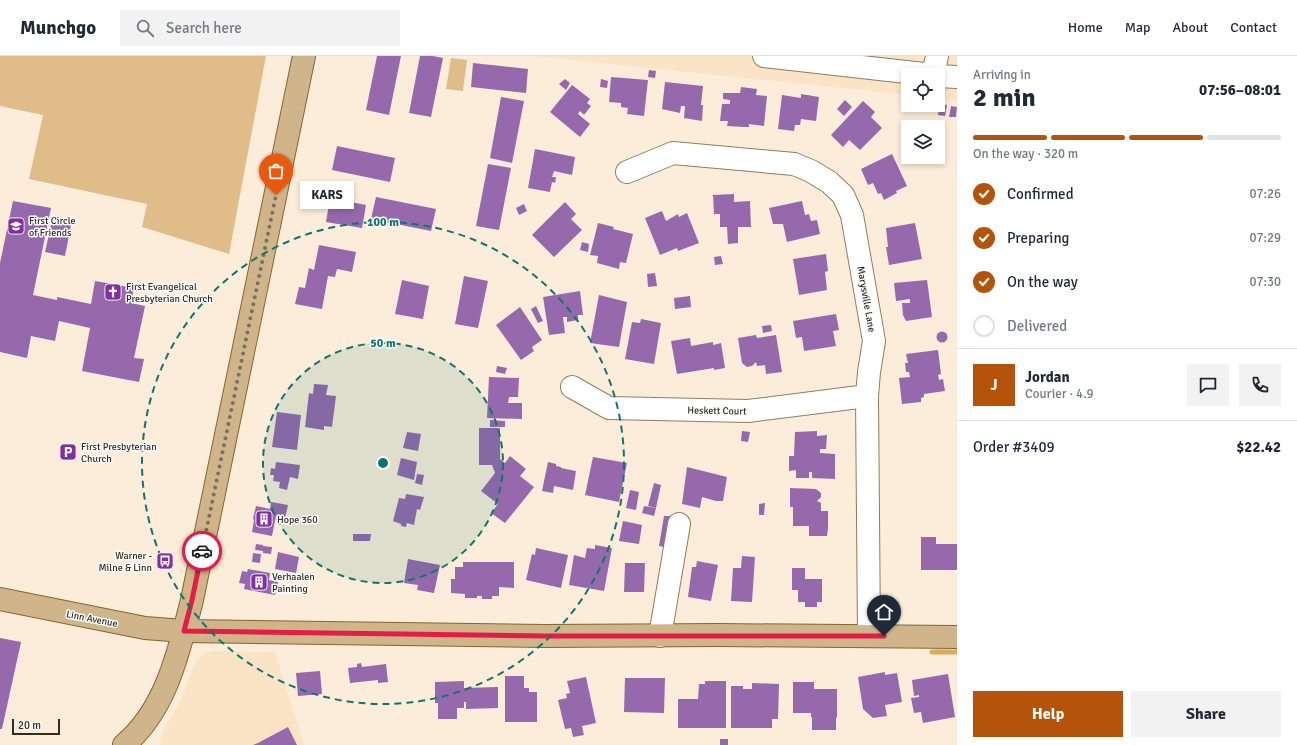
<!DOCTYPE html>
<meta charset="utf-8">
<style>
:root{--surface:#fff;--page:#f2f2f3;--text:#1f2937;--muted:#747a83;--line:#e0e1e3;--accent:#b45309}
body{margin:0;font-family:Signika,sans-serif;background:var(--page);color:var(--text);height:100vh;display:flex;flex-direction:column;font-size:15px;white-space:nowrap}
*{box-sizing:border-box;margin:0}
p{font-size:13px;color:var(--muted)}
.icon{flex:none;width:22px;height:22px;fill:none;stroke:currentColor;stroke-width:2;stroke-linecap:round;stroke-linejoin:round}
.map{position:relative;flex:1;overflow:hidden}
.details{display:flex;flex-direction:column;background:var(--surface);width:340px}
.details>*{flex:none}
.fabs{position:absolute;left:901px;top:12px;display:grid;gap:8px}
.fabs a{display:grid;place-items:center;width:44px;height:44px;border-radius:0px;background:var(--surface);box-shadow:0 2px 6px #0003;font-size:20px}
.scale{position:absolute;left:12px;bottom:10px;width:48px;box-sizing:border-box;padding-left:4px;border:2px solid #342c1f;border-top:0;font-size:11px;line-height:14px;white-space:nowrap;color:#342c1f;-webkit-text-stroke:3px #fdfdfd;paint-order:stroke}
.pin{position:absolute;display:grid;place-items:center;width:34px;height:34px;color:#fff;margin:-41px -17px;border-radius:50% 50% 50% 0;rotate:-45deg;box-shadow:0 0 4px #0007}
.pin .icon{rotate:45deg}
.courier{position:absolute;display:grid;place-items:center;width:40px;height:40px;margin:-20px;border:3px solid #e11d48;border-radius:50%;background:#fff;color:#222;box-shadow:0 1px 5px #0007}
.bubble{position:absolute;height:28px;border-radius:0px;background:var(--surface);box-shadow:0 2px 6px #0003;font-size:13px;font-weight:800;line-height:28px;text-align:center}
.headline em{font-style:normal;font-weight:800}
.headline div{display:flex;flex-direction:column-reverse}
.headline{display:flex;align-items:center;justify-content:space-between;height:68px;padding:0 16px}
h1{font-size:26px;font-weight:800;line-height:30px}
.bar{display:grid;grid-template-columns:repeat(4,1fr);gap:6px 4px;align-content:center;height:48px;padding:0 16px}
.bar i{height:5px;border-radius:3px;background:var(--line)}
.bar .current{background:var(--accent)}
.bar p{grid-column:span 4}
.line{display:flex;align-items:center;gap:10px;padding:0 16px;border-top:1px solid var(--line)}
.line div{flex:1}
.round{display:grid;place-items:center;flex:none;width:42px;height:42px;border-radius:0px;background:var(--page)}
ol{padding:0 16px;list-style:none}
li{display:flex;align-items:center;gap:12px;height:44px}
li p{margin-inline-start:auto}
li .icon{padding:4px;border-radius:50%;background:var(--accent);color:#fff;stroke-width:4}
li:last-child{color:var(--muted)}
li i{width:22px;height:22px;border:2px solid var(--line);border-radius:50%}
.button{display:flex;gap:8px;margin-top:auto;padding:8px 16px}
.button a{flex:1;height:46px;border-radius:0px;background:var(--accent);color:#fff;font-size:16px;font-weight:800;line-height:46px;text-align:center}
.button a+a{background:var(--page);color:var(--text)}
header{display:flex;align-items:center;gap:24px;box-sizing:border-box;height:56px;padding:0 20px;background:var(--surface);border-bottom:1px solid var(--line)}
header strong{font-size:19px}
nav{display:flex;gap:22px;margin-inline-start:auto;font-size:14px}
.search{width:280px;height:36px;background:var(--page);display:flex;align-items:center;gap:10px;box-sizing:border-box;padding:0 14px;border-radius:0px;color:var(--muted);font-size:15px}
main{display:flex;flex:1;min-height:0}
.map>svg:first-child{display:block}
.built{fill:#fbe4c5}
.green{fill:#e0bc88}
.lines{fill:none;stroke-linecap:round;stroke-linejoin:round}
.stream{stroke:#ddaa5c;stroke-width:5}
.building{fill:#9668ac}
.minor-casing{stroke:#917c5f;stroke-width:24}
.major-casing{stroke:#856532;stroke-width:24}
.minor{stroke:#fff;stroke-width:22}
.major{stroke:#d0b58a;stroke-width:22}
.done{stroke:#7a7060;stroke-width:4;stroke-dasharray:0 7.2}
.route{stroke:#e11d48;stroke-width:5}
.ring{fill:none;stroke:#0f766e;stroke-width:2;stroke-dasharray:7 5}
.labels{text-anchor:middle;stroke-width:3;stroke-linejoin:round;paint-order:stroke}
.poi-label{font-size:10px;fill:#342c1f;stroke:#fdfdfd;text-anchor:start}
.street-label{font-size:10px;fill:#342c1f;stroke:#fdfdfd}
.centre{fill:#0f766e;stroke:#fdfdfd;stroke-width:2}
.ring-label{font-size:12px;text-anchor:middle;font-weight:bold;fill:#0f766e;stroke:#fdfdfd;stroke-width:3;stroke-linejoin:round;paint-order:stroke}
</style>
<header>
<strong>Munchgo</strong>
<div class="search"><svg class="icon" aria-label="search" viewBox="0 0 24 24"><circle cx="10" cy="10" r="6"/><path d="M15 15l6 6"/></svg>Search here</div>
<nav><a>Home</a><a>Map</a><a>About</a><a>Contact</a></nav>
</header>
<main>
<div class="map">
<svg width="957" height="689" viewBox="0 0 957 689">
<rect width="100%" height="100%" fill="#fbedda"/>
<g class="built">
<path d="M533,0h424v44l-19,-2v-23h-30v20z"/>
<path d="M212,595l63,1 29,93h-144l2,-12 20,-35 12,-33 4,-7 5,-5z"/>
</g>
<g class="green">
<path d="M0,0h266l-37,198 -87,-27 5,-23 -118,-25 14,-64 -43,-9z"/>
<path d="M451,2l16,2 -4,31 -17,-2z"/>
</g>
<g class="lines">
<path class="stream" d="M932,596h25"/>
</g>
<g class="building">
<path d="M377,0h24l-12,59 -23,-5z"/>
<path d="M420,0h13l10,2 -12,59 -22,-4z"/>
<path d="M473,7l55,6 -2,24 -55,-6z"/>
<path d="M649,14l7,1 -1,7 -7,-1z"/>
<path d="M611,21l37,3 -4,36 -17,-2 1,-6 -7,-1v-4l-12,-1z"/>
<path d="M565,23l5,4 -4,7 -7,-6z"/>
<path d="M601,23l7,2 -1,7 -7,-1z"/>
<path d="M665,26l38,4 -2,19h2l-1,16 -18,-3 1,-12h-4l-1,7 -18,-4z"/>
<path d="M572,29l18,14 -3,4 4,3 -7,9 -4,-4 -2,3 12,10 -10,13 -30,-25z"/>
<path d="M741,31l16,2 -1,6 11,1 -3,30 -15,-2v3h-5l-17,-1 1,-5h-8l2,-17h8v-4l-7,-1v-6h17z"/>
<path d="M801,38l18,3 -3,24 -15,-2 -1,6h-5l-1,6 -16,-2 4,-34 19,3z"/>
<path d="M501,41l23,4 -12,62 -22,-5z"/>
<path d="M845,44l7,7 -8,9 -7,-7z"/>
<path d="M863,45l12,11 -4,5 11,11 -22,22 -11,-10 -6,7 -12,-12z"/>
<path d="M940,48l7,1 -2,11 -7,-1z"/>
<path d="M951,50l6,1 -1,10h-7z"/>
<path d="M337,90l58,12 -5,24 -58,-12z"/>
<path d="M535,93l40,8 -3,18 -18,-4 -2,6h4l-1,6 -3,-1 -2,10 -22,-4z"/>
<path d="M892,98l15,32 -11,5 1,2 -13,7 -3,-7 -3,1 -5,-11 -5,2 -7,-16z"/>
<path d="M488,108l23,4 -12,62 -23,-4z"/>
<path d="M734,138v8l16,-1 1,26h-13v16l-10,1 -1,-17h-7v-13h-6l-1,-19z"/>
<path d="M376,141l60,12 -5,22 -60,-12z"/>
<path d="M330,142l36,7 -4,23 -36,-6z"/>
<path d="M13,145l38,7 -18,87 24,5v-3l34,7 4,-23 39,7 -3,15 14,3 -11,52 10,1 -5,23 -57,-11 8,-43 -31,-7 -4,20 -24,-5 -4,22 -27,-6v-89z"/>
<path d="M802,145l3,14 4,-1 2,7 6,-1 3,14 -33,8 -4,-18h-10l-4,-16z"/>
<path d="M565,146l11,12 -5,5 11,11 -28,27 -22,-22z"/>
<path d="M524,148l3,7 -8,4 -3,-7z"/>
<path d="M662,155l4,10 12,-7 1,3 8,-4 12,30 -21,8 -1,-3 -17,7 -15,-37z"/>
<path d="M52,165l19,4 -6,31 -20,-4z"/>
<path d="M598,167l16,4 -1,2 20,5 -7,29 -6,-1 -1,7 -22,-6 1,-7 -8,-1z"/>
<path d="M915,167l7,36 -33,6 -3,-18h2l-2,-19z"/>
<path d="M582,186l7,2 -1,8 -8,-2z"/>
<path d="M319,189l37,7 -4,20 -15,-3 -2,8 -7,-1 -6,33 -27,-5 4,-17 6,1 4,-20 5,2z"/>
<path d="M826,198l2,17 -3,1 2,18 -28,5 -6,-36z"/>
<path d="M721,200l2,8 -8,1 -1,-8z"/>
<path d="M655,217l2,13 -9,1 -1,-13z"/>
<path d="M464,220l24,5 -10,47 -23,-4z"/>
<path d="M402,224l27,6 -6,33 -28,-5z"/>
<path d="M927,224l5,37 -26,4 -3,-6 -1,-12h8v-4l-14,2 -2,-18z"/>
<path d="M580,235l3,24h-5v5l-11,2v-5h-4l2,16 -16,2 -6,-38z"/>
<path d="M599,239l28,7 -8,45 -29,-4z"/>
<path d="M690,240l1,11 -16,2 -1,-11z"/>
<path d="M536,250l7,15 -5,2 -7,-14z"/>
<path d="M520,251l22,33 -10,7 2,4 -13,9 -25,-35z"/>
<path d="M836,258l3,16 -6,1 3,15 -32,5 -2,-14 -6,1 -3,-17z"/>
<path d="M641,263l20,4 -7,41 -29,-5 7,-37 8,1z"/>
<path d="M771,269l1,6 -9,2 -1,-7z"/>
<circle cx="942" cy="281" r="5.5"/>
<path d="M756,279l1,3 19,-3 6,37 -16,2 -1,-9 -8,1 -1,-4 -4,4 -5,1 -5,-4 -4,-25z"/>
<path d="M690,282l1,8 22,-4v3l8,-2 4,25 -11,2v-2l-37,6 -6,-33z"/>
<path d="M938,294l3,24 -3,1 1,5 4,-1 2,12 -21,3v3l-3,1v4l-19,2 -3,-26 11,-1 -1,-5h-3l-1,-9h3l-2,-9z"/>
<path d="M497,310l10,2 -2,6 -9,-2z"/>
<path d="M489,321l30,1 -1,19h-9l-1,6h14v16l-35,-1z"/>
<path d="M314,328l14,1 -2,10 10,1 -4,31 -8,-1v4l-19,-3 4,-34 4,1z"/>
<path d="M277,356l24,3 -4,35 -25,-3z"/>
<path d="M490,364l15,1v6h-15z"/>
<path d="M479,372h21v31l5,4 5,-7 16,13 -6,7 14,11 -29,36 -14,-10 7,-9 -17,-13 14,-18 -3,-8h-13z"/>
<path d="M742,375l8,1 -2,10 -7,-1z"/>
<path d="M817,375v5l10,-1 -1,14h-6v4l15,1v25l-23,-1v-6h-3v6h-13v-8l-7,1v-15h5l1,-24z"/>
<path d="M407,376l14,2 -3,17 -15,-3z"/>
<path d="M593,401l34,6 -8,39 -34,-7z"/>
<path d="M401,402l16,4 -3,18 -17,-5z"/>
<path d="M276,406l24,3 -2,14 -8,-2 -3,13 -8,-2 1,-6 -7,-1 1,-6h-4l1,-7 4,1z"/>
<path d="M548,406l8,2v2l5,1v1l15,3 -3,19 -19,-4 -1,7 -11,-2z"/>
<path d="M687,411l40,10 -4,24h-7l-14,-4 -2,11 -18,-4z"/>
<path d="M417,418l7,1 -2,10 -7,-2z"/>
<path d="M654,427l7,2 -5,23 -8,-2z"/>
<path d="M790,432l26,1 5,4v4l-4,4 4,2v8h7v17l-1,8h-18v-10h-16v-19h-3z"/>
<path d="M630,434l9,2 -3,18 -10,-2z"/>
<path d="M406,438l18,3 -4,13 -3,-1 -3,16 -7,-2 -1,4 -5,-1v-2l-8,-3 6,-23 6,1z"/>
<path d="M271,446l17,3 -3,13 -9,-2 -4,20 -20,-4 2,-12 -1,-1 3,-13 14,3z"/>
<path d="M765,447l-1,12h-5v-11z"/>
<path d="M644,450l12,2 -2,8 -12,-3z"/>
<path d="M664,460h7l-5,31 -7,-1z"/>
<path d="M623,465l19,4 -3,19 -20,-3z"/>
<path d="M353,478h18l-1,7h-17z"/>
<path d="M921,481h15v7h21v26h-36z"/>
<path d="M256,488l7,1v1l9,1 -1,7 -8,-1v-2l-8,-1z"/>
<path d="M595,489l17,3 -8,43 -35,-6 5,-30 11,3 2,-10 8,1z"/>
<path d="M536,492l32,7 -7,33 -35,-8 6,-26 3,1z"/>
<path d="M278,496l21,5 -3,16 -21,-4z"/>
<path d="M253,497l8,1 -1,9 -8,-1z"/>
<path d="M742,500l13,1 -3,45 -21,-1 2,-33h8z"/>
<path d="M408,503l32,6 -6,28 -17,-3 1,-5 -14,-2z"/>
<path d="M697,505l21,4 -7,36 -23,-4 4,-30h4z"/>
<path d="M463,506h51v26l-15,-1v9h-7v3h-10v-3h-5v2h-12v-4l-14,-1v-14h4v-12h8z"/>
<path d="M625,507h20l-1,29h-20z"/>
<path d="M792,512h13v11h17v23h-5v5h-12v-5h-7v-12h-6z"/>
<path d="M248,513l22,4 -1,7 9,2 -3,13 -31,-6 1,-5 -6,-1 3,-12 5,1z"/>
<path d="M0,582l21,4 -19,87h-2z"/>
<path d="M361,607l1,4 24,-3 2,18 -10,1v-3l-28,3 -2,-15 9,-1v-3z"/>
<path d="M320,615l2,23 -24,2 -2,-23z"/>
<path d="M885,616v3l12,-2 5,29 -17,3 2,11 -14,2 -10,-9 -5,-32z"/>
<path d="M948,618l7,43 -32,6 -2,-11 -7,1 -3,-15 8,-1v-2l-5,1 -2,-16z"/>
<path d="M505,620h19v12h5v4h8v30h-32z"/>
<path d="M586,621l10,46 -14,3 2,9 -11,2 -2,-9 -6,1 -7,-29 9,-2 -1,-4 4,-1 -3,-12z"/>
<path d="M625,622h40l-1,35 -40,-1z"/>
<path d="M464,625v7l34,-1v21l-32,1v-7h-2v6h-7v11h-19v-16h-3v-21z"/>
<path d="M705,625h21v47h-48v-29h20l1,-15h6z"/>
<path d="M793,626h21v7h23v29l-1,-1v13h-24v-13h-1v-4h-18z"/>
<path d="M752,627l27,1 -1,35h-6v9h-41v-42h12v3h9z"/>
<path d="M288,671l9,18h-44l5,-2z"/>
<rect x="720" y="683" width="8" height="6"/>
</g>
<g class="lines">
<g class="minor-casing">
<g id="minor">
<path d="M764,0l169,19"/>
<path d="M933,19l4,-19"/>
<path d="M938,20l19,1"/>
<path d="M627,116l46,-19 121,11 17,7 18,11 14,13 9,20 22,126 -5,31 -2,24 2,240"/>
<path d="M572,331l37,21 139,3 119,-15"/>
<path d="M660,580l19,-112"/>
</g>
</g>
<g class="major-casing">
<g id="major">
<path d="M0,543l145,29 39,3 360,5 175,-1 238,2"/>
<path d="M124,689c42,-35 55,-94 68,-145l112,-544"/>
</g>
</g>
<use href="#minor" class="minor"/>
<use href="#major" class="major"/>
</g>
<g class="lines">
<path class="done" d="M202,495l74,-356"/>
<path class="route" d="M202,495l-10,49 -8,31 360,5h340"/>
</g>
<circle cx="383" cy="407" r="120" fill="#0f766e" fill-opacity=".12"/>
<g class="ring">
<circle cx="383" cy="407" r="120"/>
<circle cx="383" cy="407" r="241"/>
</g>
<defs>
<g id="school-square" transform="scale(0.9)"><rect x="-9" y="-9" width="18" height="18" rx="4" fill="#8030a0" stroke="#fdfdfd"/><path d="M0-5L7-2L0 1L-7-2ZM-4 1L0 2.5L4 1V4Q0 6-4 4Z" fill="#fff"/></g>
<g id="church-square" transform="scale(0.9)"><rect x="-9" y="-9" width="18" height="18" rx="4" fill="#8030a0" stroke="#fdfdfd"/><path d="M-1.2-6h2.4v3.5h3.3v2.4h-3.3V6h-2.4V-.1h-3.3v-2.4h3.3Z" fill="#fff"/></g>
<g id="parking-square" transform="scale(0.9)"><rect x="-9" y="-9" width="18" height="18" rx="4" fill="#8030a0" stroke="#fdfdfd"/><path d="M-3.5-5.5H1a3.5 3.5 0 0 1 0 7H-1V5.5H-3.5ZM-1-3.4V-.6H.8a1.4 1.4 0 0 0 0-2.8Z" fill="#fff"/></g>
<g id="building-square" transform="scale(0.9)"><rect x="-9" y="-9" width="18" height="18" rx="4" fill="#8030a0" stroke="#fdfdfd"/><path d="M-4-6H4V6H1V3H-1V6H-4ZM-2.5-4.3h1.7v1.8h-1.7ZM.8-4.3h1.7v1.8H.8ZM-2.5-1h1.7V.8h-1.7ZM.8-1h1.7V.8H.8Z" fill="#fff"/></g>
<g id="bus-square" transform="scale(0.9)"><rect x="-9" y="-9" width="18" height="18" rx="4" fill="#8030a0" stroke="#fdfdfd"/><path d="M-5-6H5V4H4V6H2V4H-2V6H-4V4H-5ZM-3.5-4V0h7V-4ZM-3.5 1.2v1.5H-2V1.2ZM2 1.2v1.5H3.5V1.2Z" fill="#fff"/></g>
</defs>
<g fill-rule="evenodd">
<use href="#school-square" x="16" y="170"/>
<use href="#church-square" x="113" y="236"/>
<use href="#parking-square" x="68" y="396"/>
<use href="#building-square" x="264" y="463"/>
<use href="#bus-square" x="165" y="505"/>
<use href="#building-square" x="259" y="526"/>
</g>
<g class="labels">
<g class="poi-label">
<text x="29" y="168">First Circle<tspan x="29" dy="12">of Friends</tspan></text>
<text x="126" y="234">First Evangelical<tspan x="126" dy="12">Presbyterian Church</tspan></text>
<text x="81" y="394">First Presbyterian<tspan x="81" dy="12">Church</tspan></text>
<text x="277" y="467">Hope 360</text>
<text x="152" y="503" text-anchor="end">Warner -<tspan x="152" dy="12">Milne &amp; Linn</tspan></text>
<text x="272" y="524">Verhaalen<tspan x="272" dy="12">Painting</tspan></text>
</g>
<g class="street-label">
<text transform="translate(867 243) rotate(80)" y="4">Marysville Lane</text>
<text transform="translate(717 354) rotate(1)" y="4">Heskett Court</text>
<text transform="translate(92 562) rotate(11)" y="4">Linn Avenue</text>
</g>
</g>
<circle cx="383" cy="407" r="6" class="centre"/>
<g class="ring-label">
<text x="383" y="170">100 m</text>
<text x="383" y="291">50 m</text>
</g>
</svg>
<div class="fabs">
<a><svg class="icon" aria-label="locate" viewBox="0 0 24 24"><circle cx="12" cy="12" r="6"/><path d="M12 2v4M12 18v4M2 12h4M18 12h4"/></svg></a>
<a><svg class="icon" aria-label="layers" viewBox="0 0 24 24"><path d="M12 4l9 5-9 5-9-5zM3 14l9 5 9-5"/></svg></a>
</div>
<div class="scale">20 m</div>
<div class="pin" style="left:276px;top:139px;background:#ea580c"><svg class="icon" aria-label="bag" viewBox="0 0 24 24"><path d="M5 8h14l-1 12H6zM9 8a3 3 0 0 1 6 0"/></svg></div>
<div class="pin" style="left:884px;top:580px;background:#1f2937"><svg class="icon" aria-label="home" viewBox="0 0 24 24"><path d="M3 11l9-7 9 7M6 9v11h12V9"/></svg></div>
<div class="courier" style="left:202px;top:495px"><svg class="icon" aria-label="car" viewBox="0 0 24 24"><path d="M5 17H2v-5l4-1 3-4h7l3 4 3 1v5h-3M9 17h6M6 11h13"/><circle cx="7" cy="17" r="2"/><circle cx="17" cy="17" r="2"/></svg></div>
<div class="bubble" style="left:300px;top:125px;width:54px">KARS</div>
</div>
<section class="details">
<div class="headline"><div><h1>2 min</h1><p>Arriving in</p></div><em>07:56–08:01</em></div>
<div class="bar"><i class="current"></i><i class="current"></i><i class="current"></i><i></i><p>On the way · 320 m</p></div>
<ol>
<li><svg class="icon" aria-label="check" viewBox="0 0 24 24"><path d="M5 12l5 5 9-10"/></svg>Confirmed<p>07:26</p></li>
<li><svg class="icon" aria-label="check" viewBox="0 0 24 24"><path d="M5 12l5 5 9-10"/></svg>Preparing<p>07:29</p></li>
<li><svg class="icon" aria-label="check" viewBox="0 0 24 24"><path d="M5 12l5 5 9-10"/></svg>On the way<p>07:30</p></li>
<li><i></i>Delivered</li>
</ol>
<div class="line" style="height:72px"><b class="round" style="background:var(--accent);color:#fff">J</b><div><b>Jordan</b><p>Courier · 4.9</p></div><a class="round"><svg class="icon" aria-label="chat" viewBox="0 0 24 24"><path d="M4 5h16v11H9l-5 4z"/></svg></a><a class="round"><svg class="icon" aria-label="phone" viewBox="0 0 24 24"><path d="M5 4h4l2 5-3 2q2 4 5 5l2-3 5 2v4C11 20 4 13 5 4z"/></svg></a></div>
<div class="line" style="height:52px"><div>Order #3409</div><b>$22.42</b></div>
<div class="button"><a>Help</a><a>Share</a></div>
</section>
</main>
